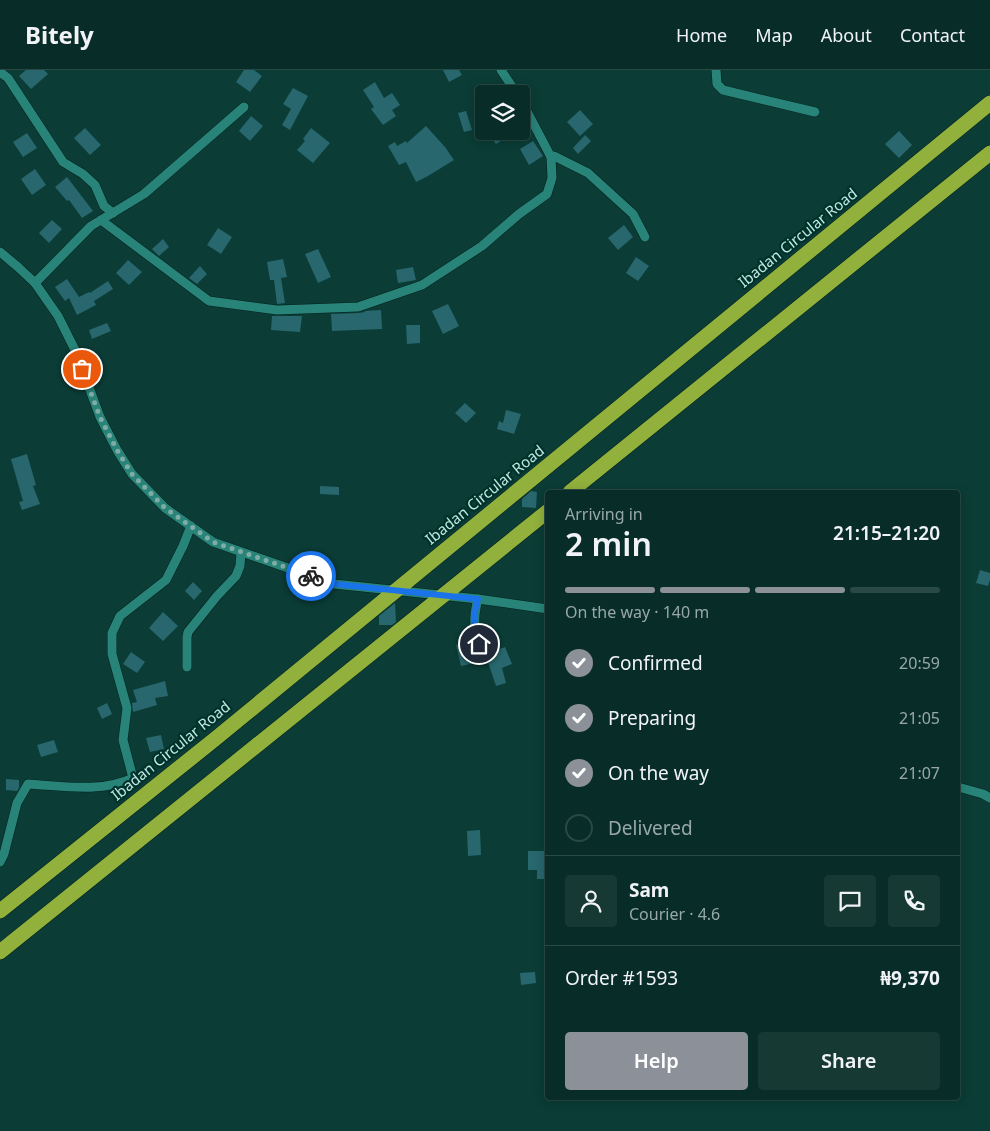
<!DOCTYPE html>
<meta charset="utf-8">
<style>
:root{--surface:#082d28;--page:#163934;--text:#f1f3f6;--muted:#98a8a8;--line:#294945;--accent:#8c9099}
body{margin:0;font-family:"Noto Sans",sans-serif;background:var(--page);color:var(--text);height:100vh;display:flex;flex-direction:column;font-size:19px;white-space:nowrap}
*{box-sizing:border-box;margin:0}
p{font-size:16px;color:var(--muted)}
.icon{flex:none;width:28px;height:28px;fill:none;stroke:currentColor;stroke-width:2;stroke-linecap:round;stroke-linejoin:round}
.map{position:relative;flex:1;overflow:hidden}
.side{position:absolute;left:545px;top:420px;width:415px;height:610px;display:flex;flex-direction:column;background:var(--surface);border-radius:5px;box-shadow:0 2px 12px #0003,0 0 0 1px var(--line)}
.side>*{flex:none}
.fabs{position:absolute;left:475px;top:15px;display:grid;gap:10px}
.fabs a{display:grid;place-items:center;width:55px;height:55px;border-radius:5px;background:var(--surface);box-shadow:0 2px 12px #0003,0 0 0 1px var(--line);font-size:25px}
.pin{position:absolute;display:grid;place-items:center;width:42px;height:42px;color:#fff;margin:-21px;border:2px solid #fff;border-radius:50%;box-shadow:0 1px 5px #0007}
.courier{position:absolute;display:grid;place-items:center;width:50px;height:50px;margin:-25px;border:4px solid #1a73e8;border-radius:50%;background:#fff;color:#222;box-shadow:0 1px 6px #0007}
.summary em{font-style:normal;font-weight:600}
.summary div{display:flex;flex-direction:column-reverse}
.summary{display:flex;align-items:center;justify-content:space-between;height:85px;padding:0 20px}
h1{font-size:32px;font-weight:600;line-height:38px}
.bar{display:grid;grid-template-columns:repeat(4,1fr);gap:8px 5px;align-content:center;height:60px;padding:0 20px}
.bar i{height:6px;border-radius:4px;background:var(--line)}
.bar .on{background:var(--accent)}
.bar p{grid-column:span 4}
.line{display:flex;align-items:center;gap:12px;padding:0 20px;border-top:1px solid var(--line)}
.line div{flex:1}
.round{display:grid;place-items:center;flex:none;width:52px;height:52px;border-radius:5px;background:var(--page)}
ol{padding:0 20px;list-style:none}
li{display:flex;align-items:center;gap:15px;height:55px}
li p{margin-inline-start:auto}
li .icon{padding:5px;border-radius:50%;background:var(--accent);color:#fff;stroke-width:4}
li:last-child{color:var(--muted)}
li i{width:28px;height:28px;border:2px solid var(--line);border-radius:50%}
.cta{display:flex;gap:10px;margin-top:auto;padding:10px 20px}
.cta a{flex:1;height:58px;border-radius:5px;background:var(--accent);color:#fff;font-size:20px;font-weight:600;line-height:58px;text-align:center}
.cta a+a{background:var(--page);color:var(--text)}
header{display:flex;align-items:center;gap:30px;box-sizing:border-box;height:70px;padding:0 25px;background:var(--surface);border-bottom:1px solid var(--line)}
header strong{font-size:24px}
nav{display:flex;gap:28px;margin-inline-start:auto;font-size:18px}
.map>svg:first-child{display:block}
.building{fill:#27676d}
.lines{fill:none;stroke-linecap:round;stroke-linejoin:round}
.street-casing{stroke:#05201d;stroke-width:10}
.highway-casing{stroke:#05201d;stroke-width:16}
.street{stroke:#288378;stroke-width:9}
.highway{stroke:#91b13c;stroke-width:15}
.done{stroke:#81aca6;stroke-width:5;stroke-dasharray:0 9}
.route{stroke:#1a73e8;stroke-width:6}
.labels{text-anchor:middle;stroke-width:4.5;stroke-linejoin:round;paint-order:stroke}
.street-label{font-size:15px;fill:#c1e9e2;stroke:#00322c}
</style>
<header>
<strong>Bitely</strong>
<nav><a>Home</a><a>Map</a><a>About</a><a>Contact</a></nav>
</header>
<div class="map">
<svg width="990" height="1061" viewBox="0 0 990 1061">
<rect width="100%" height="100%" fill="#0b3c36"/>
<g class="building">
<path d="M26,0h18l4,4 -17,15 -12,-13z"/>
<path d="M244,0h10l8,6 -12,16 -14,-10z"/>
<path d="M443,0h16l3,5 -13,7z"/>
<path d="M375,12l9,16 8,-5 8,12 -8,5 4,6 -13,9 -12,-16 3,-2 -11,-17z"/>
<path d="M293,18l15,8 -18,34 -8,-5 9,-16 -8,-5z"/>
<path d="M580,40l13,14 -13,12 -13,-14z"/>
<path d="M466,41l6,19 -8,2 -6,-19z"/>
<path d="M251,46l12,10 -13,15 -11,-10z"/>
<path d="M426,56l19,21 9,13 -26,16 -12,6 -10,-20 -7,3 -11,-19 7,-4 2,4 9,-5 1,2z"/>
<path d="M85,58l16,17 -11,10 -16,-17z"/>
<path d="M311,58l19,15 -17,20 -16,-13 8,-9 -2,-2z"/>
<path d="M487,61h29l-20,13z"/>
<path d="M899,61l13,14 -13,13 -14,-14z"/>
<path d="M27,63l10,15 -14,9 -10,-15z"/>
<path d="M585,65l6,6 -13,13 -5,-6z"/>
<path d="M533,71l10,15 -14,9 -9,-16z"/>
<path d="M35,99l11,16 -14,10 -11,-16z"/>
<path d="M67,107l26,34 -11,7 -13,-18 -2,1 -12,-14z"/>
<path d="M52,150l10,9 -13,14 -10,-10z"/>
<path d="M624,155l9,12 -15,13 -10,-12z"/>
<path d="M218,158l14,9 -11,17 -14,-9z"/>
<path d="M163,169l6,8 -10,9 -7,-7z"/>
<path d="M318,179l13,28 -13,6 -13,-29z"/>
<path d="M636,187l13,9 -11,15 -12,-8z"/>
<path d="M283,189l4,18 -6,1 4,25 -8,1 -3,-24h-4l-3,-18z"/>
<path d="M128,190l14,12 -13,13 -13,-12z"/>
<path d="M200,196l7,8 -10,10 -8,-6z"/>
<path d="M413,197l3,13 -18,3 -2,-13z"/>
<path d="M67,209l12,18 10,-5 1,1 18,-12 5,8 -19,12 2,4 -19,10 -8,-17 -4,3 -10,-14z"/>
<path d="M448,234l11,22 -16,8 -11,-23z"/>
<path d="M381,240l1,19 -50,2 -1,-17 27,-1 7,-1v-1z"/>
<path d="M272,246h30l-2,16 -29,-2z"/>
<path d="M107,253l4,8 -19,8 -3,-9z"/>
<path d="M406,255h14v18l-13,1z"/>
<path d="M465,333l11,10 -10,10 -11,-10z"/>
<path d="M506,340l15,4 -7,20 -17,-5 2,-8 4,2z"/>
<path d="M27,384l9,31 -3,1 7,18 -18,6 -3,-8 4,-1 -12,-42z"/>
<path d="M320,416l19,1v8l-19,-1z"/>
<path d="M531,421l6,1 -1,16 -14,-1v-8z"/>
<path d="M980,500l10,3v7l-2,6 -12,-3z"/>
<path d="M193,512l9,9 -8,9 -9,-9z"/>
<path d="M395,533l1,19 -4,3h-13v-9z"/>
<path d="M163,542l15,14 -15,15 -14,-13z"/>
<path d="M472,572l7,20 -18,4 -5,-21z"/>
<path d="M505,577l7,17 -10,4 4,15 -10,3 -8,-24 2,-3 -1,-6z"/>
<path d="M131,582l14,10 -8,11 -14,-9z"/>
<path d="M165,611l3,15 -13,2 2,7 -24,7 -1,-9 5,-1 -4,-12z"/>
<path d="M107,633l5,11 -10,5 -5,-11z"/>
<path d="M161,665l3,14 -14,3 -4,-14z"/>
<path d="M54,670l4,12 -17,5 -4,-12z"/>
<path d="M6,709l13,1v8l-2,3 -11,-1z"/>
<path d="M480,760l1,25 -13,1 -1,-25z"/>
<path d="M528,781h18l-1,28h-8v-9h-9z"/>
<path d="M535,902l1,11 -15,2 -1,-12z"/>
</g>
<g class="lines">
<g class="street-casing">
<g id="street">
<path d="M501,0l16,24"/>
<path d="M716,0l1,14 6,6 92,22"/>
<path d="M0,2l8,6 55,84 20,12 12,11 9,21 9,7"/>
<path d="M551,87l3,-1 34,17 45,41 12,23"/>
<path d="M101,150l108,81 68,9 81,-3 64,-22 60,-39 37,-32 28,-20 5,-16 -1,-21 -30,-57"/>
<path d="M0,182l18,15 17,16 23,33 18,36 24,65 17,33 15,24 33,34 48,34 121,42 144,15 70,10"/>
<path d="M35,213l56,-57 53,-32 100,-87"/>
<path d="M478,529c-7,26 -2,34 6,59"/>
<path d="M187,597v-30l1,-5 29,-36 19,-20 4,-10 1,-14"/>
<path d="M958,717l25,7 7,4"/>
<path d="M0,792l4,-8 13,-51 11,-19c34,2 73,9 105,-6l-10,-38 4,-32 -15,-54v-21l8,-17 46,-36 17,-34 8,-20"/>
</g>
</g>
<g class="highway-casing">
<g id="highway">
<path d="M570,422l420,-339"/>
<path d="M0,841l215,-172 775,-636"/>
<path d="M0,882l548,-441"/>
</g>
</g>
<use href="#street" class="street"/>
<use href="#highway" class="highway"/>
</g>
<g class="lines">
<path class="done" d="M82,299l18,48 17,33 15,24 33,34 48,34 98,34"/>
<path class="route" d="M311,506l23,8 144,15c-5,17 -5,27 1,45"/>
</g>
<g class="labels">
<g class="street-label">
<text transform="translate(798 168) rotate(-39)" y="5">Ibadan Circular Road</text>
<text transform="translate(485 425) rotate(-39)" y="5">Ibadan Circular Road</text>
<text transform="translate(171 681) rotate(-39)" y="5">Ibadan Circular Road</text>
</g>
</g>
</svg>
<div class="fabs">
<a><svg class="icon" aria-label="layers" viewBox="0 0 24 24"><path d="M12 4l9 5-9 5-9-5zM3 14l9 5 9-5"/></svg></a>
</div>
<div class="pin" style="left:82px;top:299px;background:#ea580c"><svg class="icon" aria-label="bag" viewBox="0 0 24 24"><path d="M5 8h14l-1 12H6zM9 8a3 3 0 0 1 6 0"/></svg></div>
<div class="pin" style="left:479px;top:574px;background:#1f2937"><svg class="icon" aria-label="home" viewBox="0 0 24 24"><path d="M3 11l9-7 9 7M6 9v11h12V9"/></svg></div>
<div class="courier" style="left:311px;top:506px"><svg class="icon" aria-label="bike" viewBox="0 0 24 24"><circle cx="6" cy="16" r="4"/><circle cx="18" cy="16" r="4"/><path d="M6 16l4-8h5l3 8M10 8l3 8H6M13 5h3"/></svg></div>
<section class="side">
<div class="summary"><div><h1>2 min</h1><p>Arriving in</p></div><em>21:15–21:20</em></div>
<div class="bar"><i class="on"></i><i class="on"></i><i class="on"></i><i></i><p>On the way · 140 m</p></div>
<ol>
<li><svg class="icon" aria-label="check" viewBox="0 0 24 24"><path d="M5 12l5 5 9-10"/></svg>Confirmed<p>20:59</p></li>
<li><svg class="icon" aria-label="check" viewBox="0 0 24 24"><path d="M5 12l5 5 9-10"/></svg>Preparing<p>21:05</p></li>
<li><svg class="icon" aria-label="check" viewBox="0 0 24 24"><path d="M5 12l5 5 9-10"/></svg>On the way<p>21:07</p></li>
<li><i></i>Delivered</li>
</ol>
<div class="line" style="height:90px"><a class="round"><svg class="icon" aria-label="person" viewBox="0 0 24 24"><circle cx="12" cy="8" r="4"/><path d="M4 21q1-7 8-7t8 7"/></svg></a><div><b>Sam</b><p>Courier · 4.6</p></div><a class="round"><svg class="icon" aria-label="chat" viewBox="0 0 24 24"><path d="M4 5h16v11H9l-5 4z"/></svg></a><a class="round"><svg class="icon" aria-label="phone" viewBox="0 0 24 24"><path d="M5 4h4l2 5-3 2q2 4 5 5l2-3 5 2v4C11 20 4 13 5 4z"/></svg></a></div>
<div class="line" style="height:65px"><div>Order #1593</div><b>₦9,370</b></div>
<div class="cta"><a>Help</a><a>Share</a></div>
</section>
</div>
